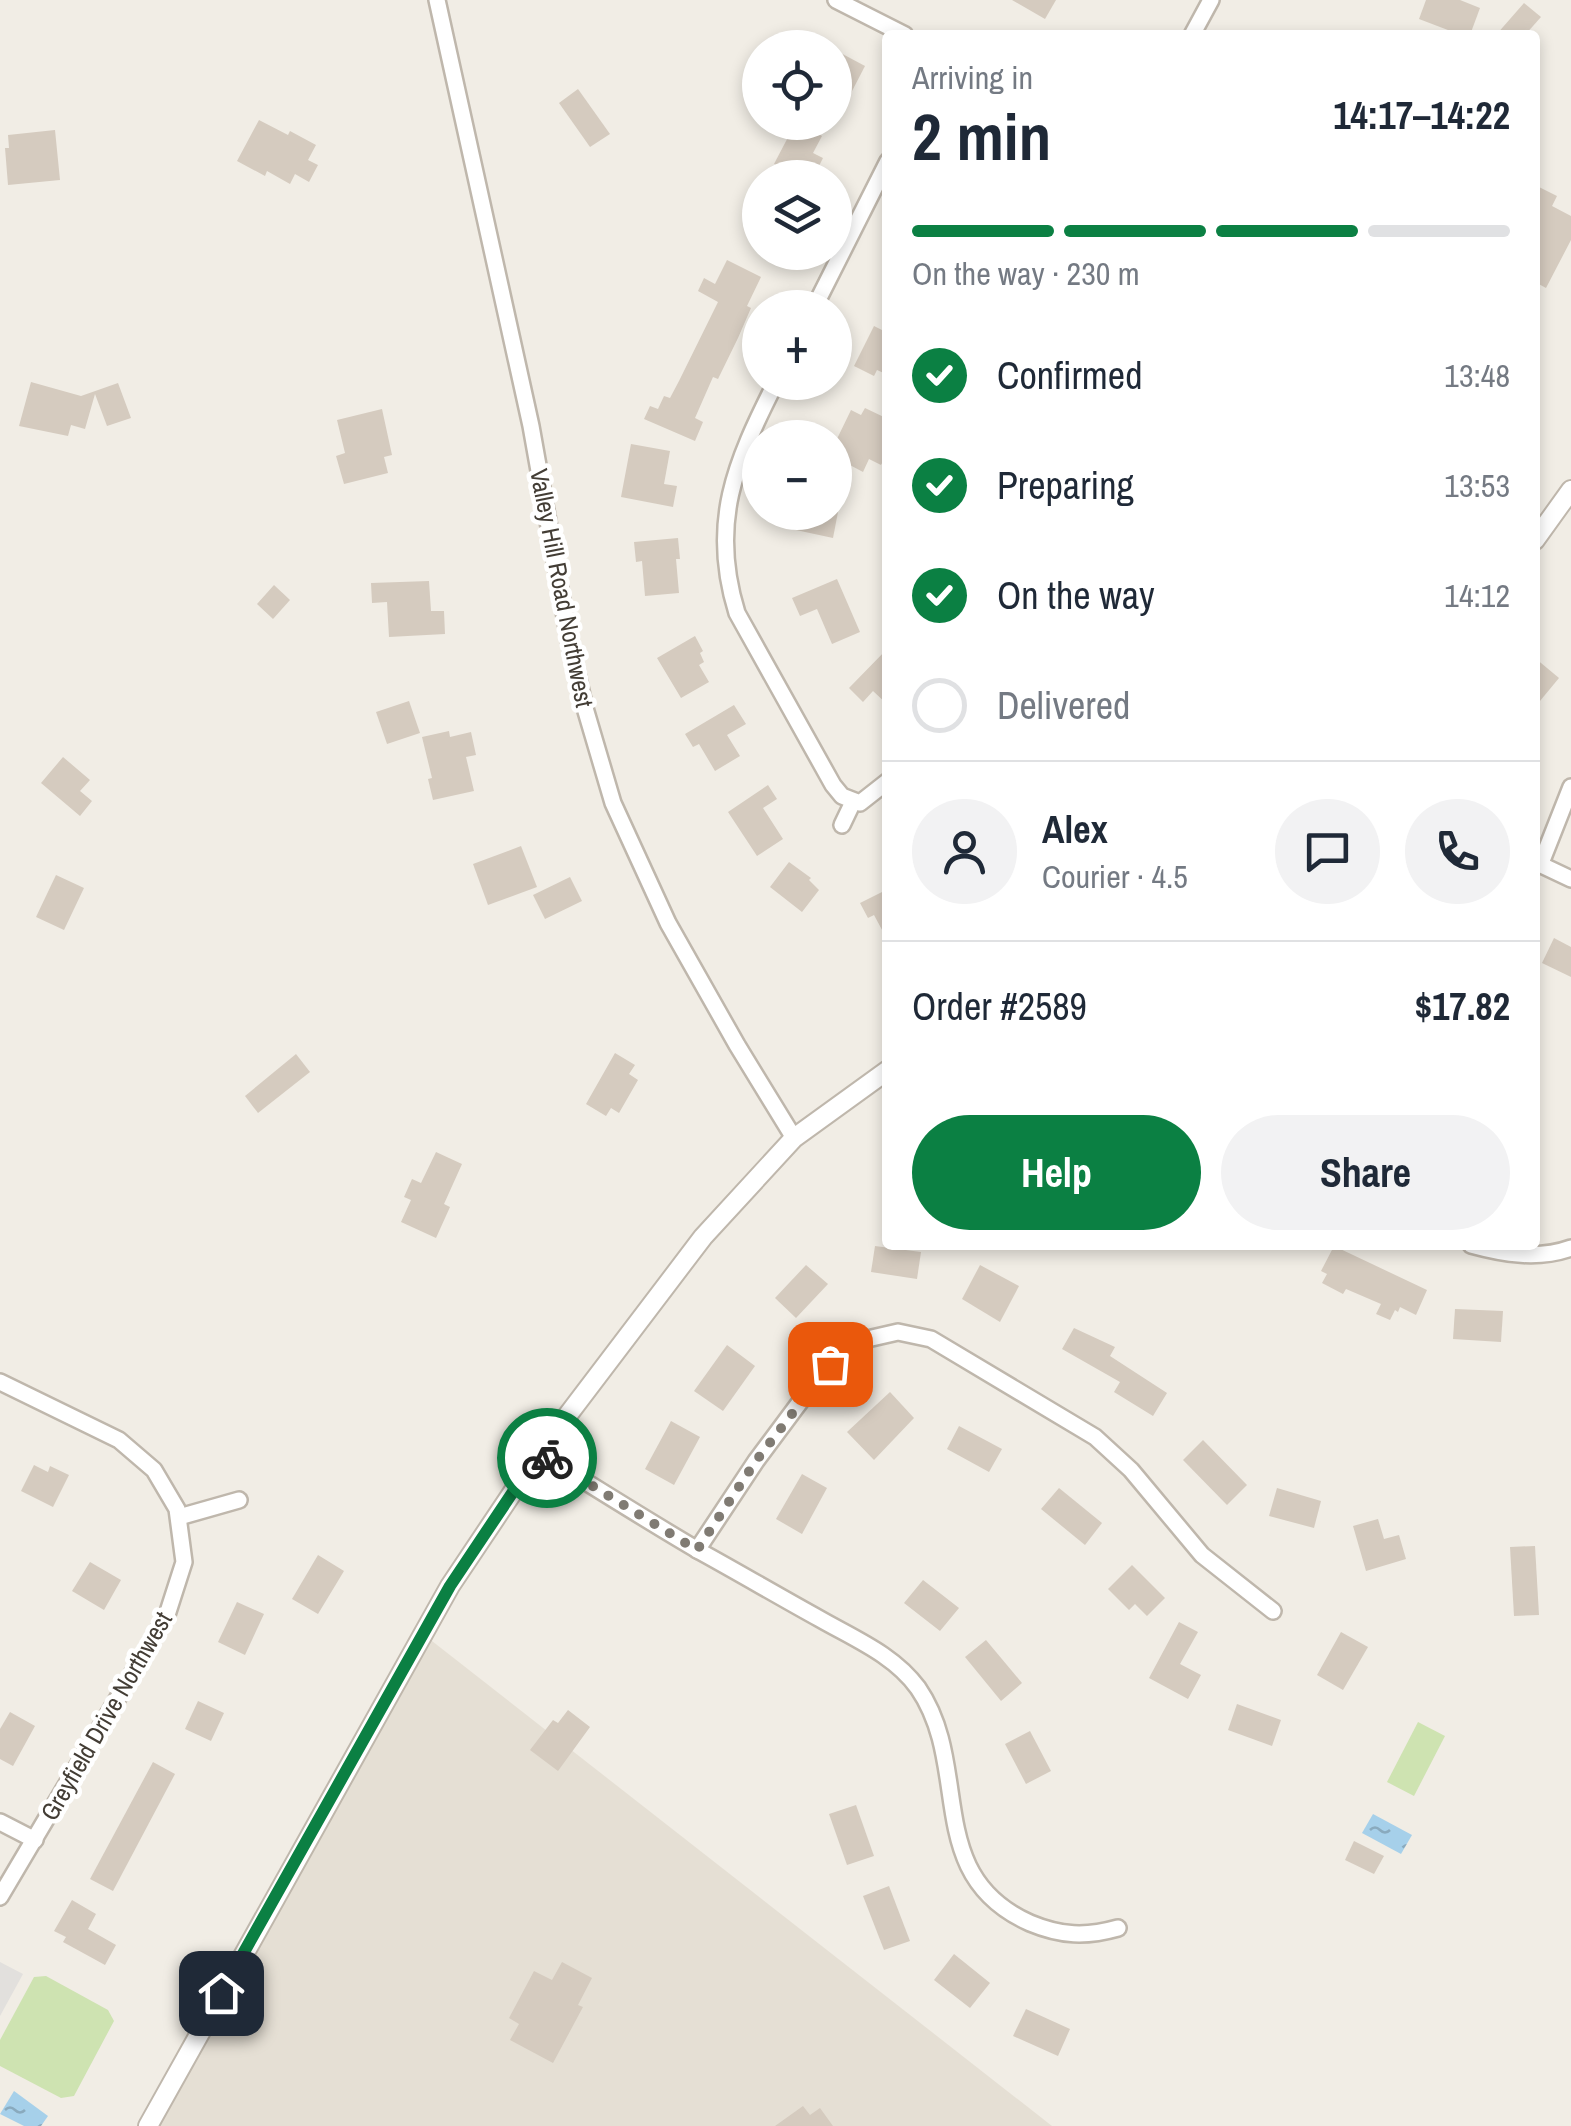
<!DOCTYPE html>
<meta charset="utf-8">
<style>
:root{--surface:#fff;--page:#f2f2f3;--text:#1f2937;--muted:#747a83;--line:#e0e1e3;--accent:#0b8043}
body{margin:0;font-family:"Archivo Narrow",sans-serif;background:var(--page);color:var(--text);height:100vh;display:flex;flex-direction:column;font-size:38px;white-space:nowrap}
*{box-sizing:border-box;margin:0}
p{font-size:32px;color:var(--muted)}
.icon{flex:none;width:55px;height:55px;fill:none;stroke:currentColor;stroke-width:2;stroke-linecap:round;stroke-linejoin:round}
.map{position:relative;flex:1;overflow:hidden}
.side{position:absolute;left:882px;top:30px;width:658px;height:1220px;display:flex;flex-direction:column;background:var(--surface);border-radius:10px;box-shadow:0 5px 15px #0003}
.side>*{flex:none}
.controls{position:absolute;left:742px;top:30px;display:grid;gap:20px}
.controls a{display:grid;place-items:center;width:110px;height:110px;border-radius:50%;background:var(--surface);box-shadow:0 5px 15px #0003;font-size:50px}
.pin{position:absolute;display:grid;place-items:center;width:85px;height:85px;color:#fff;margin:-42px;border-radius:20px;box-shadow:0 5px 15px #0006}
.courier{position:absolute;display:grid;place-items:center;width:100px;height:100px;margin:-50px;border:8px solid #0b8043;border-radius:50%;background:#fff;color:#222;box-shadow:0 2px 12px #0007}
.summary em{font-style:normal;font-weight:700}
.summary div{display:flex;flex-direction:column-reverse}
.summary{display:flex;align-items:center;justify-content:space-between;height:170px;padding:0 30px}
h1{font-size:65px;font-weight:700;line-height:75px}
.bar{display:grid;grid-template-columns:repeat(4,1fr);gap:15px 10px;align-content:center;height:120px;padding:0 30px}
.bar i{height:12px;border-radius:8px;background:var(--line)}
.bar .selected{background:var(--accent)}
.bar p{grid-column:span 4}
.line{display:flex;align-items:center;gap:25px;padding:0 30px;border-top:2px solid var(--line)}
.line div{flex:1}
.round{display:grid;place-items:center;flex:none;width:105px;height:105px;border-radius:52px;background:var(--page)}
ol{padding:0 30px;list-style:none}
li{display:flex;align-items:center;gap:30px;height:110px}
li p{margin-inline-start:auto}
li .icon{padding:10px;border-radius:50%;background:var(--accent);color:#fff;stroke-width:4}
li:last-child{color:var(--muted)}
li i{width:55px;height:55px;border:5px solid var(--line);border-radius:50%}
.cta{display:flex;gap:20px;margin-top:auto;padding:20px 30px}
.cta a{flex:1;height:115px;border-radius:60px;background:var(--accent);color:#fff;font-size:40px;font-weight:700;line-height:115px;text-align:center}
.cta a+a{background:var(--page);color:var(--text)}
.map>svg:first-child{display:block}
.residential{fill:#e5dfd4}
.green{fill:#cee3b1}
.parking{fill:#e2e0dd}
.water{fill:url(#water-ripples)}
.building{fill:#d5cbbf}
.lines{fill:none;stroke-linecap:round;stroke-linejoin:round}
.minor-casing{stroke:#bfb7ac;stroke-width:20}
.tertiary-casing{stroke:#bfb7ac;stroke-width:22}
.minor{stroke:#fff;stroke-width:15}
.tertiary{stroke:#fff;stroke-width:18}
.done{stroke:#807b73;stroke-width:10;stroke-dasharray:0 18}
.route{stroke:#0b8043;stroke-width:12}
.labels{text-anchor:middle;stroke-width:9;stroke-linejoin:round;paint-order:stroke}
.street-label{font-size:25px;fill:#433d35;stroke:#fff}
</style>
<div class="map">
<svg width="1571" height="2126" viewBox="0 0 1571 2126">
<defs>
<pattern id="water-ripples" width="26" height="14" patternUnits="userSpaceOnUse" patternTransform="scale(2.5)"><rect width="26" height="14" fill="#a6d0ea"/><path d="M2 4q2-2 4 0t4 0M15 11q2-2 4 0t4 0" fill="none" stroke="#89aabe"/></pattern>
</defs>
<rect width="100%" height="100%" fill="#f1ede5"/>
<path class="residential" d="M423,1634l629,492h-912z"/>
<g class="green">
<path d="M1418,1722l27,14 -31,60 -27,-14z"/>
<path d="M46,1976l62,34 6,11 -40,75 -13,2 -61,-32v-26l34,-63z"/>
</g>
<path class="parking" d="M0,1962l23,12 -23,42z"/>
<g class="water">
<path d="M1373,1814l39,21 -11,19 -39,-21z"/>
<path d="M14,2091l34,25 -7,10h-17l-24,-12z"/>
</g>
<g class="building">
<path d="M1012,0h44l-11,19z"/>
<path d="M1426,0h34l20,8 -10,27h-9l-42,-16z"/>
<path d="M1524,3l17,14 -16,18h-29z"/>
<path d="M835,50l30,16 -30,58z"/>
<path d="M578,89l32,45 -20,13 -31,-44z"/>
<path d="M259,120l29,15 2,-4 26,14 -8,15 10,5 -9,17 -14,-8 -5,10 -23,-13 -2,5 -28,-15z"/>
<path d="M796,122l26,14 -9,17 10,5 -10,20h-13l-26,-14z"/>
<path d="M55,130l5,50 -52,5 -3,-37h4l-1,-13z"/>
<path d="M1535,185l22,11 -5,10 19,10v24l-25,48 -11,-6z"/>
<path d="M727,260l34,17 -14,29 4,2 -13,30 -20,41 -5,-2 -18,41 8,4 -8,19 -51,-22 6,-13 8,3 6,-13 6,2 9,-17 39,-79 -20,-11 6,-13 11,6z"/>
<path d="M874,326l14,7v42l-11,-5 -3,6 -20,-10z"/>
<path d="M31,382l50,14 37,-13 13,35 -24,8 -12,-32 -10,35 -14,-4 -3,11 -49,-10z"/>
<path d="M865,408l23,11v33l-7,13 -12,-6 -6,13 -15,-8 -6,30 -7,-1v-50l16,-33 10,5z"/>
<path d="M382,409l10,46 -8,2 4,16 -44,11 -8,-28 9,-3 -8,-33z"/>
<path d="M631,444l39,7 -6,33 13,2 -4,21 -52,-10z"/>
<path d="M785,512h53l-5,26 -51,-11z"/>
<path d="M678,538l2,21h-4l3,34 -34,3 -3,-35 -6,1 -2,-20z"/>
<path d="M837,579l23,53 -28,12 -15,-35 -17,7 -8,-18z"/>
<path d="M429,581l2,30h13l1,23 -56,3 -2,-35 -15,1 -1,-20z"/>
<path d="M274,585l16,15 -17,19 -16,-15z"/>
<path d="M695,636l8,15 -3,2 4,9 -5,3 10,17 -28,16 -24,-40z"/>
<path d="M888,648v57l-15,-14 -10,11 -14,-14z"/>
<path d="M1535,658l24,20 -24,29z"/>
<path d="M409,701l11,32 -33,11 -11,-32z"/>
<path d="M734,705l12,19 -19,11 13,21 -25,15 -16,-27 -6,3 -8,-13z"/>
<path d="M449,731l1,6 21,-5 5,23 -10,2 8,34 -41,9 -5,-21 4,-1 -10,-41z"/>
<path d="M63,757l27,23 -10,11 12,10 -12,15 -39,-33z"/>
<path d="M768,785l9,14 -14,9 20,31 -26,17 -29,-44z"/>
<path d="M521,846l16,41 -49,18 -15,-41z"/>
<path d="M789,862l22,16 -2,2 10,10 -17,22 -32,-25z"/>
<path d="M56,875l28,13 -20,42 -28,-13z"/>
<path d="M570,877l12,24 -37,18 -12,-24z"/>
<path d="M888,889v52l-14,-26 -6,3 -8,-15z"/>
<path d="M1554,938l17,9v30l-29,-14z"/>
<path d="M615,1053l20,12 -6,9 9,6 -19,33 -8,-5 -5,8 -20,-12z"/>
<path d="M296,1054l14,18 -52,41 -13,-17z"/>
<path d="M436,1152l26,12 -18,40 6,3 -14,31 -35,-16 10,-22 -7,-3 8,-18 9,4z"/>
<path d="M875,1246l46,6 -4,27 -46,-7z"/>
<path d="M1334,1246l93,44 -11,25 -16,-8 -2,5 -3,-2 -5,10 -14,-6 5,-10 -35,-15 -3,5 -21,-11 5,-9 -6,-3z"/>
<path d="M806,1265l22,19 -32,34 -21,-20z"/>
<path d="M980,1265l39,21 -19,36 -38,-23z"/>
<path d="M1455,1309l48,2 -2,31 -48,-3z"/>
<path d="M1074,1328l41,19 -5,9 57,37 -14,23 -39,-24 6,-10 -58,-33z"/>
<path d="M727,1345l28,21 -32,45 -29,-20z"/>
<path d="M890,1392l24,26 -40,42 -27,-28z"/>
<path d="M671,1421l29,16 -26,48 -29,-16z"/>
<path d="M959,1426l43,23 -13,23 -42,-23z"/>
<path d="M1203,1440l44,45 -20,20 -44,-45z"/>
<path d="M34,1465l14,7 2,-6 19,9 -16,32 -32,-16z"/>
<path d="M802,1474l25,14 -25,46 -26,-15z"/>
<path d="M1059,1488l43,35 -17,22 -44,-36z"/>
<path d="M1277,1488l44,13 -7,27 -45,-12z"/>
<path d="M1378,1519l6,20 15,-4 7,24 -40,12 -13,-45z"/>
<path d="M1535,1546l4,69 -25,1 -4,-69z"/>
<path d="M318,1555l26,16 -26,43 -26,-15z"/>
<path d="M90,1562l31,18 -17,30 -32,-19z"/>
<path d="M1132,1565l33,33 -18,18 -12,-12 -6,6 -21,-21z"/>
<path d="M923,1580l36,28 -19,23 -36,-28z"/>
<path d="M237,1602l27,12 -19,41 -27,-13z"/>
<path d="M1179,1622l19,10 -18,32 21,11 -13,24 -39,-21z"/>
<path d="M1341,1632l27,15 -25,43 -26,-15z"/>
<path d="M986,1640l36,43 -21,18 -36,-44z"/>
<path d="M198,1701l26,12 -13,28 -26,-12z"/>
<path d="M1237,1704l44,16 -9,26 -44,-16z"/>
<path d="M568,1710l22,17 -32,44 -28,-21 23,-30 5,3z"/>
<path d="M10,1712l25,14 -22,40 -13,-7v-30z"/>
<path d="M1030,1731l21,40 -25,13 -21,-40z"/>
<path d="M153,1762l22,12 -62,117 -23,-12z"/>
<path d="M856,1805l18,51 -27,9 -18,-51z"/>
<path d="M1354,1841l30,15 -10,18 -29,-14z"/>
<path d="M889,1886l21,55 -26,9 -21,-54z"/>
<path d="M72,1900l24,14 -8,15 28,16 -11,20 -42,-23 3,-5 -12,-6z"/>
<path d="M954,1954l36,29 -20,25 -36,-28z"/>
<path d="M562,1962l30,16 -14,27 5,2 -30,56 -43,-23 9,-16 -10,-6 25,-47 18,9z"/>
<path d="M1026,2009l44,20 -12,27 -45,-20z"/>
<path d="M803,2106l7,9 10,-7 13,18h-58z"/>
</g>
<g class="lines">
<g class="minor-casing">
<g id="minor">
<path d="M437,0l94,426 38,213 16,69 28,95 55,120 69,122 57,93"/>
<path d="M836,0l69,35"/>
<path d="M1192,35l19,-35"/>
<path d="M814,308l74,-147"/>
<path d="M776,382c-41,81 -67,141 -39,231l96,172 9,11 18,7 28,-22"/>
<path d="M842,825l11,-23"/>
<path d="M1535,862l36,17"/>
<path d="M1541,863l30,-76"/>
<path d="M1471,1245c33,9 67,15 100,3"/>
<path d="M0,1382l119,58 35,30 23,39 7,53 -17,53 -167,282"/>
<path d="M539,1453c54,33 107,67 162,99 40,22 79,45 119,67 35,20 74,36 98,69 55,80 4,187 112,235 31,13 56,14 88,5"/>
<path d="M179,1517l60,-17"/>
<path d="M697,1550l59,-89 73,-98 34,-23 35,-8 33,7 164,98 36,33 71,85 71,56"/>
<path d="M0,1822l35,18"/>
</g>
</g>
<g class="tertiary-casing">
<g id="tertiary">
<path d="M1535,540l36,-50"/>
<path d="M148,2126l302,-540 89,-133 164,-216 91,-99 94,-68"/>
</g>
</g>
<use href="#minor" class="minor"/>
<use href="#tertiary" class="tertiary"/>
</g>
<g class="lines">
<path class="done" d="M547,1458l150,92 59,-89 74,-97"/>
<path class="route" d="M221,1993l229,-407 89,-133 8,5"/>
</g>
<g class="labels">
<g class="street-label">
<text transform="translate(562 588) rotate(79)" y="9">Valley Hill Road Northwest</text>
<text transform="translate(106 1716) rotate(-60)" y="9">Greyfield Drive Northwest</text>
</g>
</g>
</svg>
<div class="controls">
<a><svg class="icon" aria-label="locate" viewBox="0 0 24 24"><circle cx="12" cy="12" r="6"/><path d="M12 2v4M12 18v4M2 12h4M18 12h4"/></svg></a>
<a><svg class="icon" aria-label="layers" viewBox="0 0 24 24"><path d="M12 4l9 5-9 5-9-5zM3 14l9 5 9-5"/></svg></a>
<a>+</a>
<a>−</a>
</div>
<div class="pin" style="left:830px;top:1364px;background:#ea580c"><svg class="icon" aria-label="bag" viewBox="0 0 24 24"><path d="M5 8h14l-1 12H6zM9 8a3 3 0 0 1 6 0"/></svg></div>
<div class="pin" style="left:221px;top:1993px;background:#1f2937"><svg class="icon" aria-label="home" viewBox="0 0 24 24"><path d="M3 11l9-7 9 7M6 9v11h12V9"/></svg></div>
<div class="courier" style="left:547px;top:1458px"><svg class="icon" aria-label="bike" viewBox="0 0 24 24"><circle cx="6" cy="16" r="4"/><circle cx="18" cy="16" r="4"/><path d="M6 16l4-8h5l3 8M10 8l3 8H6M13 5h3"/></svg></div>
<section class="side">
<div class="summary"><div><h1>2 min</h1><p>Arriving in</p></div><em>14:17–14:22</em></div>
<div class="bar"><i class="selected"></i><i class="selected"></i><i class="selected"></i><i></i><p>On the way · 230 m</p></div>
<ol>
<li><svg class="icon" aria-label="check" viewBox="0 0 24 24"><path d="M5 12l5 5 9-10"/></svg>Confirmed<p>13:48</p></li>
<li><svg class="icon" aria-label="check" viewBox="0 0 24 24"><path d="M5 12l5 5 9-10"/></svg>Preparing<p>13:53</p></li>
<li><svg class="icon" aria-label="check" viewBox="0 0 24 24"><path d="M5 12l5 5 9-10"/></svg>On the way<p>14:12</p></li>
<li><i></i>Delivered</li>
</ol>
<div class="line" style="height:180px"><a class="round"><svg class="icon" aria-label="person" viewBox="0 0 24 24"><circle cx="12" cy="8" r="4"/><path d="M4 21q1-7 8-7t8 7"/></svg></a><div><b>Alex</b><p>Courier · 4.5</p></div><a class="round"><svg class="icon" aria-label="chat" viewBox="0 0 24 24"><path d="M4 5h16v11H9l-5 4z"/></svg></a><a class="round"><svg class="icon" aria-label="phone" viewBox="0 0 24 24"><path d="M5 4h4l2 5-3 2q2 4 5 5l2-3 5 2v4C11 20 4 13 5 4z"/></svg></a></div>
<div class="line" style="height:130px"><div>Order #2589</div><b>$17.82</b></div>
<div class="cta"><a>Help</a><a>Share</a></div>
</section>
</div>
